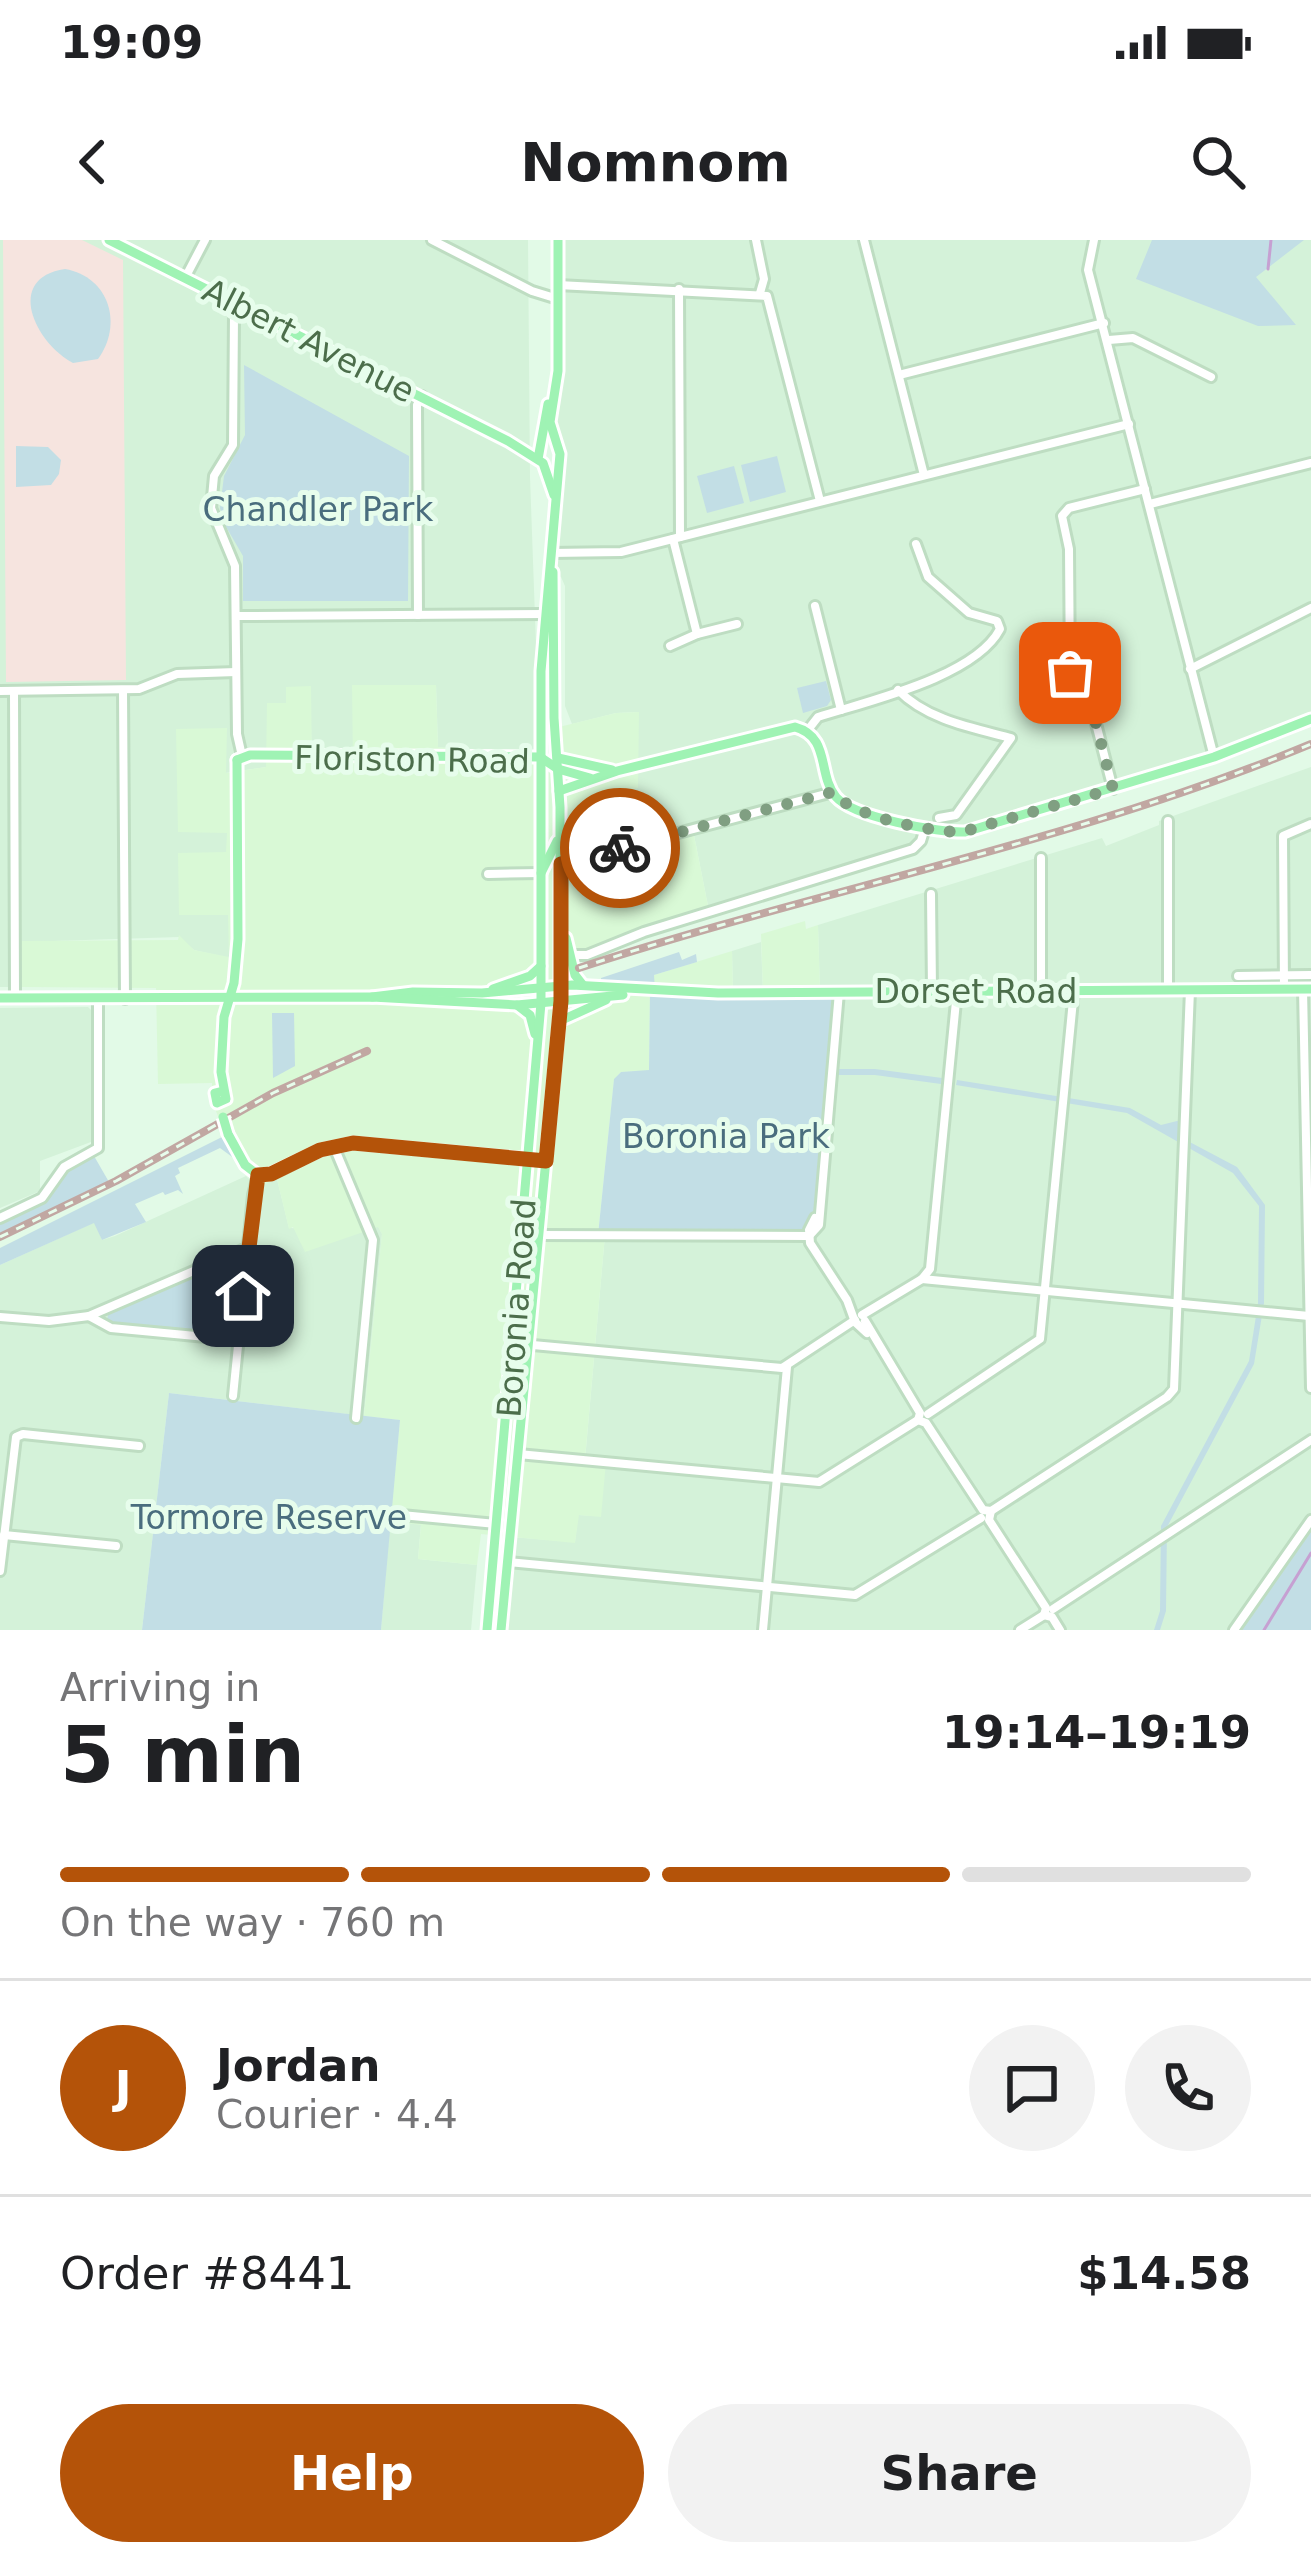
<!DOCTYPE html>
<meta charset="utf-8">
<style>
:root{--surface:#fff;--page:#f2f2f2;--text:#202124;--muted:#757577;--line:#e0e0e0;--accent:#b45309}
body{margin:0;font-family:"DejaVu Sans",sans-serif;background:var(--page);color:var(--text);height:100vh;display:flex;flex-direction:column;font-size:45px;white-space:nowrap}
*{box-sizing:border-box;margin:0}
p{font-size:39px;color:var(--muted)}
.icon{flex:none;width:66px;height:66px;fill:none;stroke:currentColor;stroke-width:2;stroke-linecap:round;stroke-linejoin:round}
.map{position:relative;height:1390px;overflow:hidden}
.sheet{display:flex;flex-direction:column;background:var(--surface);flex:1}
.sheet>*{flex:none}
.pin{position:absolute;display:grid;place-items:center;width:102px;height:102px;color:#fff;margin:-51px;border-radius:24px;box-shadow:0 6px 18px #0006}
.courier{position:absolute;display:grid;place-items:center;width:120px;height:120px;margin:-60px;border:9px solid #b45309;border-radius:50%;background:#fff;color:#222;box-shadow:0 3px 15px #0007}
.headline em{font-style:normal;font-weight:700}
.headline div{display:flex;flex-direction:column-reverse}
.headline{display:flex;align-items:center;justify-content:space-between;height:204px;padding:0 60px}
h1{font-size:78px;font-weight:700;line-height:90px}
.bar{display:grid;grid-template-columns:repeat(4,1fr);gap:18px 12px;align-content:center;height:144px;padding:0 60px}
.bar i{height:15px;border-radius:9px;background:var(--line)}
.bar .current{background:var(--accent)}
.bar p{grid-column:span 4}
.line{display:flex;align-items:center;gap:30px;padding:0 60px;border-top:3px solid var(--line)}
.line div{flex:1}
.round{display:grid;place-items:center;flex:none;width:126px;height:126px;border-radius:63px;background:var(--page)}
.primary-button{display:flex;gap:24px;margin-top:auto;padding:24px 60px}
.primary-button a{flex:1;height:138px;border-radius:72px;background:var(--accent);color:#fff;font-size:48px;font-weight:700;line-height:138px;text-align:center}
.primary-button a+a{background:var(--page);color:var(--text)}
.status{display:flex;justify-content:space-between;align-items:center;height:84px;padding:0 60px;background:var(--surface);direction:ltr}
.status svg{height:33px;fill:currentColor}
header{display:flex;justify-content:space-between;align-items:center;height:156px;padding:0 60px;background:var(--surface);font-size:54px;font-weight:700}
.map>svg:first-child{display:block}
.residential{fill:#d4f2d9}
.commercial{fill:#d9f9d6}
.education{fill:#f6e4df}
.green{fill:#c2dee5}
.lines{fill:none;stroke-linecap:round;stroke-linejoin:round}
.stream{stroke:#c6a0d2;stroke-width:3}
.minor-casing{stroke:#beddc2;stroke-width:14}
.major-casing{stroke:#fff;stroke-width:15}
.minor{stroke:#fff;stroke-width:8}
.major{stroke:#9ff3b4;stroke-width:9}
.rail-casing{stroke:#c1a7a2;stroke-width:8}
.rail{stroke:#e7fdec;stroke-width:3;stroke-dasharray:9;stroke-linecap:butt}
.major-bridge-casing{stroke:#fff;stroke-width:15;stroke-linecap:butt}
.major-bridge{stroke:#9ff3b4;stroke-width:9}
.done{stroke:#809f82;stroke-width:12;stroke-dasharray:0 21.6}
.route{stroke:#b45309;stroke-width:15}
.labels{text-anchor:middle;stroke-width:10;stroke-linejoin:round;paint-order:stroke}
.street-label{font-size:33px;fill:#4c6e4b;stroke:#e7fdec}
.park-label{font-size:33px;fill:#4a6d7e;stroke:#e7fdec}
</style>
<div class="status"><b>19:09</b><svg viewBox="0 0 49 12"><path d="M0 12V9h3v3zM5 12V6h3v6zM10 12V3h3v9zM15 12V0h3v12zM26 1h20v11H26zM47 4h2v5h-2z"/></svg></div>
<header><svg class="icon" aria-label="back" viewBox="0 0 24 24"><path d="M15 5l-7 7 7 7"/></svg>Nomnom<svg class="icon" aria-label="search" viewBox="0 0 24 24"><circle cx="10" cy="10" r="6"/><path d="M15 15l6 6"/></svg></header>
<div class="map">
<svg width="1311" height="1390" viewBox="0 0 1311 1390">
<rect width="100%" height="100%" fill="#e2fae7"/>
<g class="residential">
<path d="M0,0h528l2,237 10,280 -102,-10 -2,-62 -83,83 -41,-1 -2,-81 -24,17 -19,64 -42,6 -47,58 49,1v20l-48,63h50v43l-35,-8 -15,-13 -157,5v45h-22z"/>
<path d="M558,0h753v479l-332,111 -54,-2 -6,17 -210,66 -16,-81 -79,20v-56l25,-82 -23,1 -44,11 -7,-18v-120l-4,-9 -8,-3 6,-116 -7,-24 6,-63z"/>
<path d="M1311,527v753l-77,110h-733l10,-93 64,5 3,-27 23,1 -16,-56 20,-225 215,-243 -2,-67 284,-87 4,8 53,-21v-4z"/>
<path d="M761,702l2,51h-30l-1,-42z"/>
<path d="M88,767l3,3v132l-51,19v30l-40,17v-200z"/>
<path d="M246,936l4,4 27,-1 12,49 73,2 16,-4 4,8 -18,182 -195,-23 -27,237h-142v-365l95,-43 7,18 13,-4z"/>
<path d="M390,1281l31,3 -3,35 59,6 -6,65h-90z"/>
</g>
<g class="commercial">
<path d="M352,445h84l2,62 102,10h18l-3,-29 61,-15 23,-1 -1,76 -24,6v55l79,-19 16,81 -122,44 -17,1 9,26 71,9 -1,80 -28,1 -7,8 -16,154 7,1 -20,224 21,3 -5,55 -22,-2 -4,28 -94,-9 -4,31 -59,-6 3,-34 -31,-4 10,-101 -36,-4 18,-182 -4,-7 -73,25 -12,-25 -4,2 -12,-50 -14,6 -13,-5 -16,-23 -22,-56v-18l-54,1 -2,-96 -134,-1v-46l156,-1 1,-5 15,15 35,7 -1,-42h-49l-1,-62 48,-1 1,-19 -49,-1 -2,-103 51,-1 -1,45 40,-6 1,-64h19v-16l25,-1 1,80 41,1z"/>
<path d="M805,681l1,8 12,-4 2,67 -57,1 -2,-59z"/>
<path d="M732,711l1,42 -79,-2v-16z"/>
</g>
<path class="education" d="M3,0h79l41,20 3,420 -120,2z"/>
<g class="green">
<path d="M1152,0h152l-48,37 40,48 -38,1 -122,-47z"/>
<path d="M65,29c45,8 58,56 33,90l-25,4c-38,-20 -69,-85 -8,-94z"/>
<path d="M244,125l165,91 -1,145h-165v-45l-18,-31 -5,-17 4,-32 21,-41z"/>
<path d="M16,206l32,1 13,13 -2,14 -8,11 -35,2z"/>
<path d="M777,216l9,36 -36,10 -9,-37z"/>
<path d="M734,226l10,37 -37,10 -10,-37z"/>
<path d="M826,441l5,19 -4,6 -24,7 -6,-25z"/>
<path d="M679,712l3,8 14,-6 1,8 -43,13 1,16 184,1 -7,77h43l67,9 -1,6 -66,-9h-44l-14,149 -8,10 -211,1 16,-156 7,-7 28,-2 1,-79 -49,-6v-7z"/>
<path d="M272,773h22l1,53 -22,12z"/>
<path d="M957,840l173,28 31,17 24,-6 -1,20 53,28 28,38 -1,98 -10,61 -87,163 -1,84 -6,19h-6l6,-19 1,-85 88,-165 9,-58 1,-97 -26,-33 -106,-60 -171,-28z"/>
<path d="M224,896l11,23 -15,-11 -42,20 2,5 -5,3 8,18 -5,-4 -13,5 -2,-3 -28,12 11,18 -44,18 -8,-17 -94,42v-17z"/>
<path d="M94,916l15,26 -109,51v-11l49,-24 21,-31z"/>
<path d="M239,1017l-8,78 -120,-11 -4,-5 2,-7 118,-53z"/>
<path d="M169,1153l231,27 -19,210h-239z"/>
<path d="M1311,1280v110h-77z"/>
</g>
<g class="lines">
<g class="stream">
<path d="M1268,29l3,-29"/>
<path d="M1264,1390l47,-77"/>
</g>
<g class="minor-casing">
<g id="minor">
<path d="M432,0l100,51 26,8"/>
<path d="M756,0l8,39 -4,14"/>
<path d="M864,0l60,235"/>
<path d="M1094,0l-6,30 126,487"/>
<path d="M185,38l20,-38"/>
<path d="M558,45l209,11 53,205"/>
<path d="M679,49l1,248"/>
<path d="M238,64l-4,10 -1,131 -19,31 -3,32 24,58 2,168 5,22"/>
<path d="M1109,100l24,-2 78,39"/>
<path d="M899,135l205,-52"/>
<path d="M1150,264l161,-41"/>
<path d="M673,299l24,95 40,-10"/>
<path d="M551,313l70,-1 508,-128"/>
<path d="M815,366l26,104"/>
<path d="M418,375l-1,-210 5,-9"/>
<path d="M237,376l307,-2"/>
<path d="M670,406l27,-12"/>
<path d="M1190,429l121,-61"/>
<path d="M123,450l2,309"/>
<path d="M898,450c29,30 75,38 113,48l-55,77 -17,3"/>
<path d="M0,451l139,-2 38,-15 59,-2"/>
<path d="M14,451l1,307"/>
<path d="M807,491l11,-14c50,-16 157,-40 182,-88l-3,-8 -28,-8 -41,-36 -12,-33"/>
<path d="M1113,549l-19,-73 -24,-33 -1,-134 -7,-33 7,-8 76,-19"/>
<path d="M1168,581v169"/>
<path d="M1041,618v133"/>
<path d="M561,624l272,-72"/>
<path d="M488,634l53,-1"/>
<path d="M931,654l1,97"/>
<path d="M570,715h17l57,-23 269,-83 8,-8 4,-13"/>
<path d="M1238,736l73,-1"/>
<path d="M1284,749l-1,-153 28,-12"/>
<path d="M1303,749l8,399"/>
<path d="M334,907l39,93 -17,178"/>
<path d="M0,978l42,-20 22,-31 34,-19v-150"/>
<path d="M815,978l-6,12 1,13 37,57 8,22 12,11"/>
<path d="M539,995l270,1"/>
<path d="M809,996l10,-11 20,-233"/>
<path d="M922,1039l387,37"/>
<path d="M862,1075l60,-36 8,-10 27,-278"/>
<path d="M89,1076l158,-68"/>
<path d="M0,1077l49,4 40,-5 22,12 127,12"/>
<path d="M865,1081l55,92 -2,7 8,3 57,87 8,1 -2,9 57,88 -2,7 8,2 8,13"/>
<path d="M511,1103l271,25 73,-48"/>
<path d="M233,1156l20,-201 5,-20"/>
<path d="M928,1174l112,-75 34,-349"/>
<path d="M518,1214l301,28 99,-62"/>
<path d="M991,1271l176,-114 7,-8 16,-399"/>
<path d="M391,1274l105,10"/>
<path d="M4,1295l112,11"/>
<path d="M508,1322l347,33 126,-77"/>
<path d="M0,1331l16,-134 7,-3 116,12"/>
<path d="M1053,1369l258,-169"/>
<path d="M763,1390l24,-263"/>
<path d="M1020,1390l24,-15"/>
<path d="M1234,1390l77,-110"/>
</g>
</g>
<g class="major-casing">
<g id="major">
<path d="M109,0l399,201 35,22 11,32"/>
<path d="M538,219l10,-55"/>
<path d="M540,517l18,12 32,9"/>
<path d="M558,518l54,12"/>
<path d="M237,520l13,-5 291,2"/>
<path d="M559,551l58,-20 178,-44c36,10 22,47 41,70 17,20 103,36 129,35l249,-75 97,-38"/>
<path d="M541,633l16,-32"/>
<path d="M566,698l9,37 7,9"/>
<path d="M493,749l37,-13 11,-10"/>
<path d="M372,757l41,-5 69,1 90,-8 146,8 593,-4"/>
<path d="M0,758l372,-1 145,8 106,-10"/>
<path d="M517,765l13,10 5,19"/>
<path d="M562,780l44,-20"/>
<path d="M223,851l-8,2 2,10 9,-4 -5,-27 3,-55 10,-34 4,-44 -1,-179"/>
<path d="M228,894l17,31 13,10 12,-1 50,-24 33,-7 176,16"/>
<path d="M487,1390l54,-627v-332l19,-217 -10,-32 8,-51v-131"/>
<path d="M501,1390l59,-617v-206l-6,-89 -1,-146"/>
</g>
</g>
<use href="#minor" class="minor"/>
<use href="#major" class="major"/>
<g class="rail-casing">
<g id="rail">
<path d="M579,728c243,-79 496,-126 732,-224"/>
<path d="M0,997l116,-56 157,-88 94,-42"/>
</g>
</g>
<use href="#rail" class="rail"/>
<g class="major-bridge-casing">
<path id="major-bridge" d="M223,877l5,17"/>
</g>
<use href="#major-bridge" class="major-bridge"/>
</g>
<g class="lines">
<path class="done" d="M620,608l213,-56c18,25 98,40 129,40l151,-43 -19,-73 -20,-24 -4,-19"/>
<path class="route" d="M243,1056l15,-121 13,-1 49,-24 33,-7 193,18 15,-160v-137l59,-16"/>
</g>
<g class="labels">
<g class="street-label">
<text transform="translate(309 100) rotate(27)" y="12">Albert Avenue</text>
<text transform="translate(412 519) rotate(1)" y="12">Floriston Road</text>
<text x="976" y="763">Dorset Road</text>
<text transform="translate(516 1068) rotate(-86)" y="12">Boronia Road</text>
</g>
<g class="park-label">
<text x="318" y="281">Chandler Park</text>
<text x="726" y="908">Boronia Park</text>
<text x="269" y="1289">Tormore Reserve</text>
</g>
</g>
</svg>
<div class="pin" style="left:1070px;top:433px;background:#ea580c"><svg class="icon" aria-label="bag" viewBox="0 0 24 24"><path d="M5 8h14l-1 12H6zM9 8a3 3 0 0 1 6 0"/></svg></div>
<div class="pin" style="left:243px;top:1056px;background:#1f2937"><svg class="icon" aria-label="home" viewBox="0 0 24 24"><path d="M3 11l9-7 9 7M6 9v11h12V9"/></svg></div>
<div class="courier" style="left:620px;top:608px"><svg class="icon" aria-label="bike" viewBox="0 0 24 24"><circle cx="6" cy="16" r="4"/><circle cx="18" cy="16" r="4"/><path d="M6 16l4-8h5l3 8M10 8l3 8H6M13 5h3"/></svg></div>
</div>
<section class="sheet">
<div class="headline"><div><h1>5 min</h1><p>Arriving in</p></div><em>19:14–19:19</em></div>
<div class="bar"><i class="current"></i><i class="current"></i><i class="current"></i><i></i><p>On the way · 760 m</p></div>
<div class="line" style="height:216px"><b class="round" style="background:var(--accent);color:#fff">J</b><div><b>Jordan</b><p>Courier · 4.4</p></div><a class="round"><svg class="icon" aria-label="chat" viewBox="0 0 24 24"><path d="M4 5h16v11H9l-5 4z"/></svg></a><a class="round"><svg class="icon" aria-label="phone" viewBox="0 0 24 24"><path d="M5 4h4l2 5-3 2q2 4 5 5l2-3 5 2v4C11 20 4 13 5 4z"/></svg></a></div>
<div class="line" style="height:156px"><div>Order #8441</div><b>$14.58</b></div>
<div class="primary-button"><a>Help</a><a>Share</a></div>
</section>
